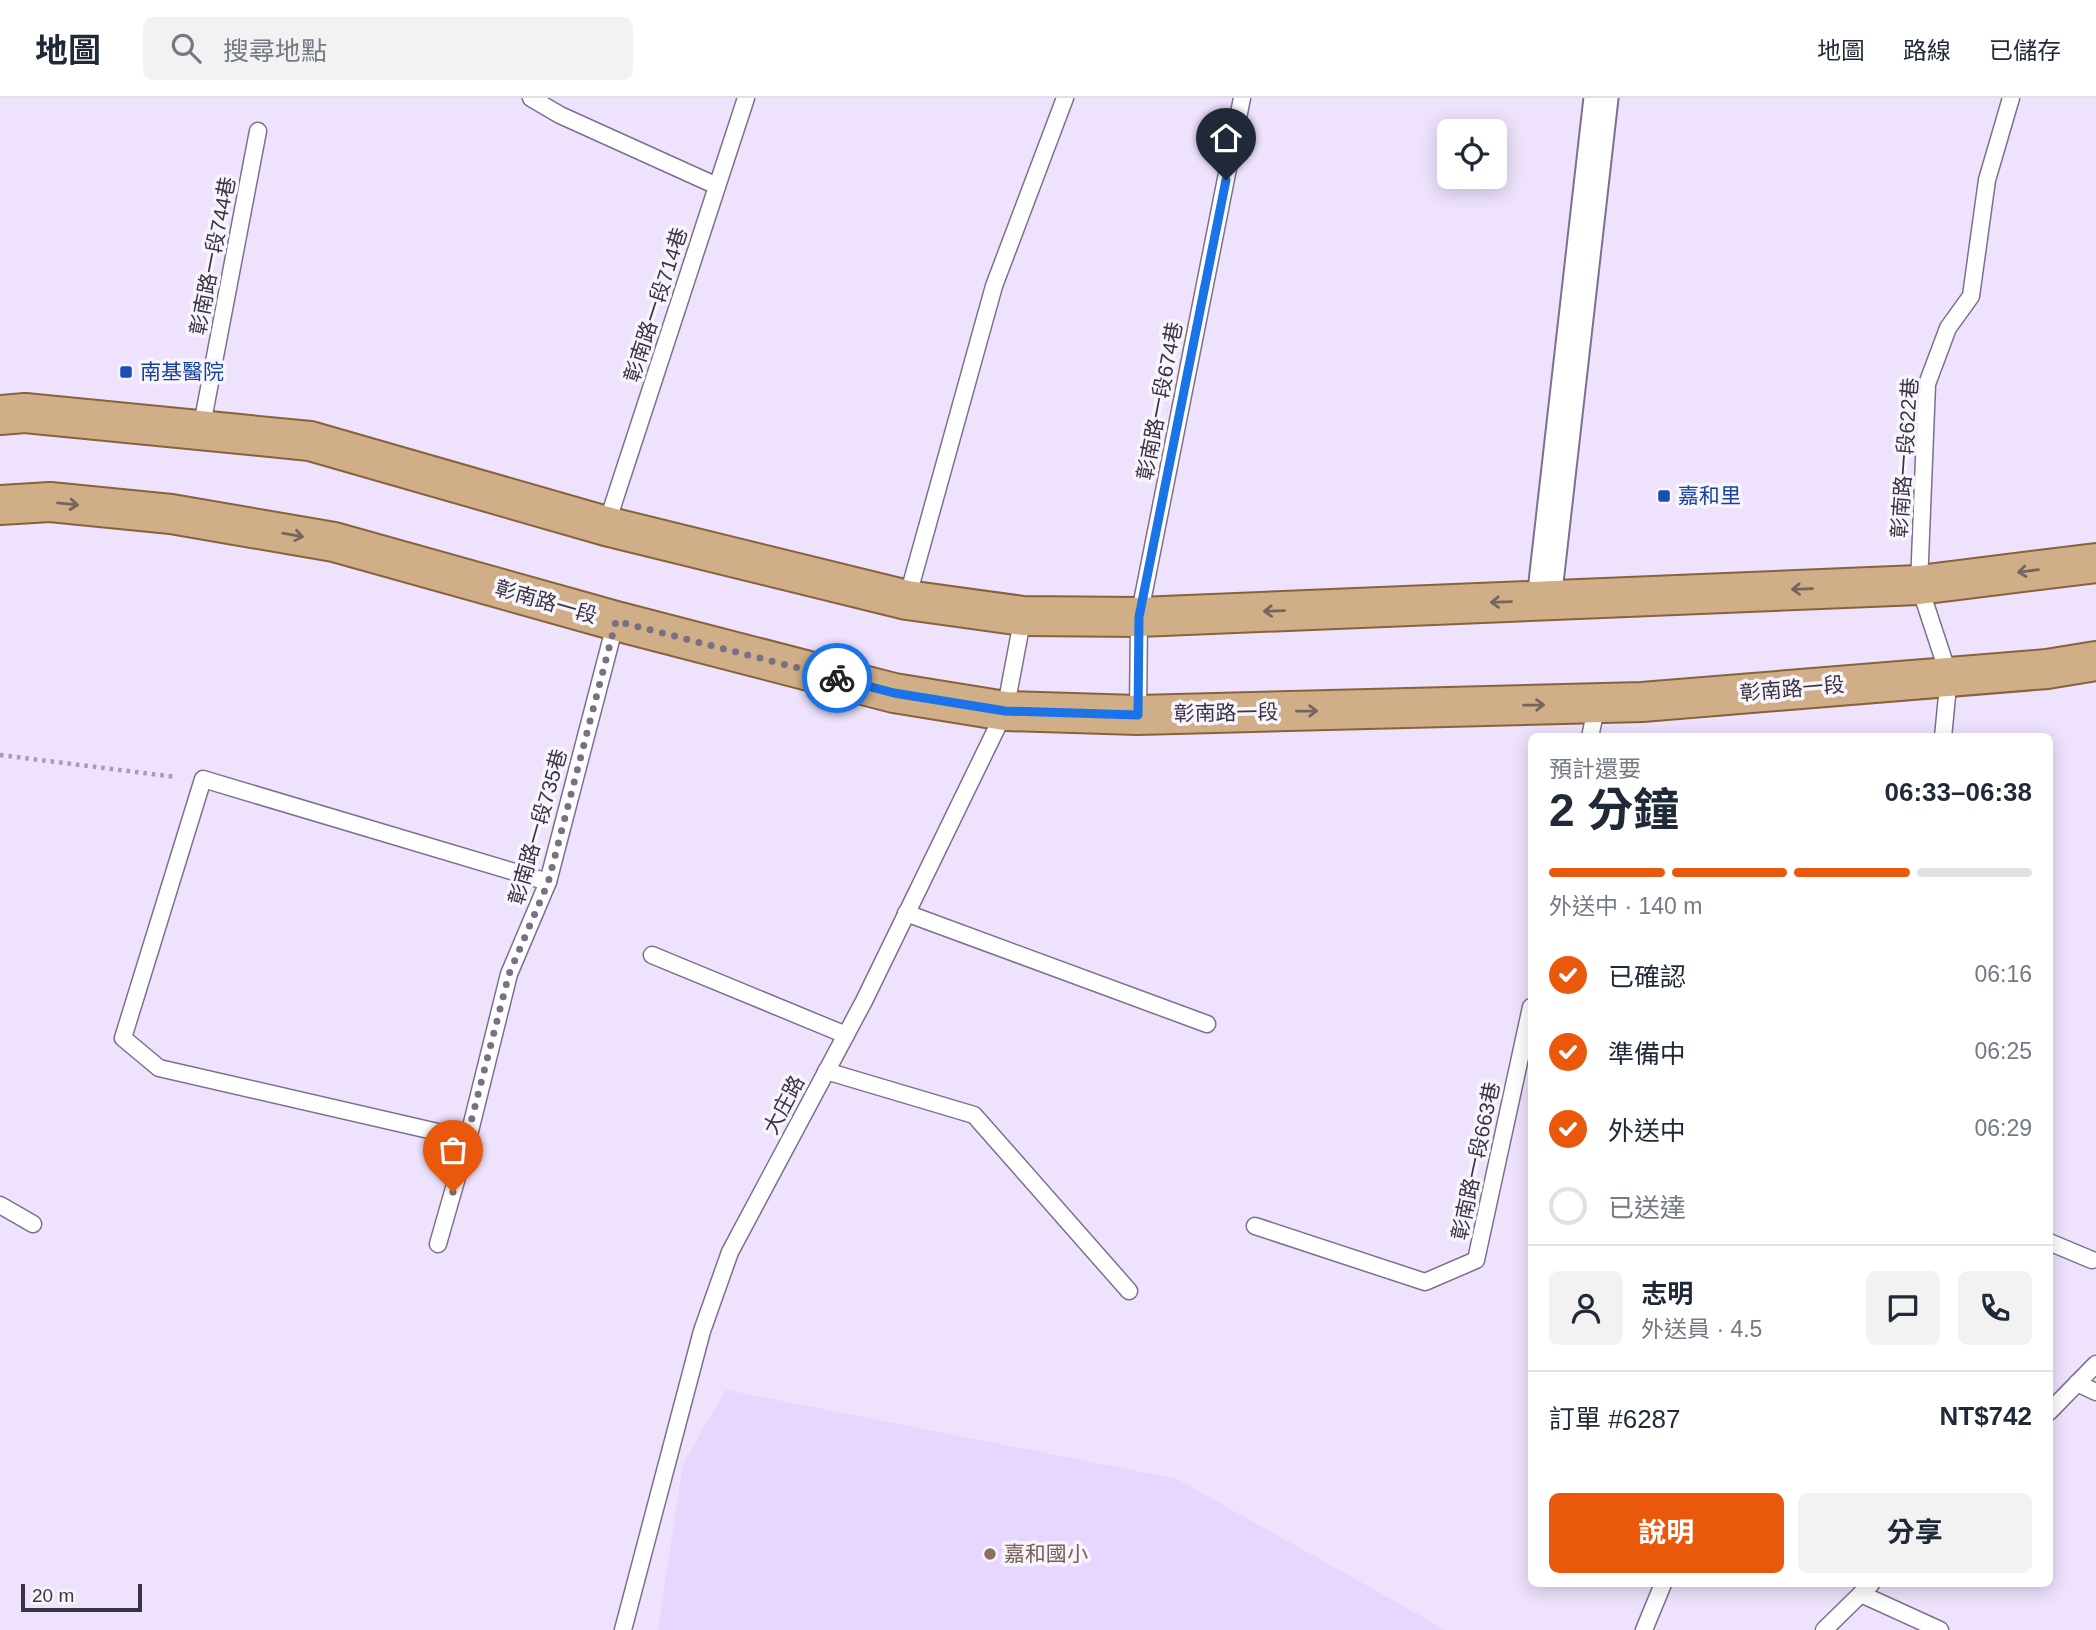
<!DOCTYPE html>
<html lang="zh-TW">
<meta charset="utf-8">
<style>
:root{--surface:#fff;--page:#f2f2f3;--text:#1f2937;--muted:#747a83;--line:#e0e1e3;--accent:#ea580c}
body{margin:0;font-family:Arial,"Noto Sans TC",sans-serif;background:var(--page);color:var(--text);height:100vh;display:flex;flex-direction:column;font-size:26px;white-space:nowrap}
*{box-sizing:border-box;margin:0}
p{font-size:23px;color:var(--muted)}
.icon{flex:none;width:38px;height:38px;fill:none;stroke:currentColor;stroke-width:2;stroke-linecap:round;stroke-linejoin:round}
.map{position:relative;flex:1;overflow:hidden}
.side{position:absolute;left:1528px;top:635px;width:525px;height:854px;display:flex;flex-direction:column;background:var(--surface);border-radius:10px;box-shadow:0 4px 18px #0003}
.side>*{flex:none}
.tools{position:absolute;left:1437px;top:21px;display:grid;gap:14px}
.tools a{display:grid;place-items:center;width:70px;height:70px;border-radius:10px;background:var(--surface);box-shadow:0 4px 18px #0003;font-size:35px}
.scale{position:absolute;left:21px;bottom:18px;width:121px;box-sizing:border-box;padding-left:7px;border:4px solid #3a3442;border-top:0;font-size:19px;line-height:24px;white-space:nowrap;color:#3a3442;-webkit-text-stroke:5px #f7f4fb;paint-order:stroke}
.pin{position:absolute;display:grid;place-items:center;width:60px;height:60px;color:#fff;margin:-72px -30px;border-radius:50% 50% 50% 0;rotate:-45deg;box-shadow:0 0 7px #0007}
.pin .icon{rotate:45deg}
.courier{position:absolute;display:grid;place-items:center;width:70px;height:70px;margin:-35px;border:5px solid #1a73e8;border-radius:50%;background:#fff;color:#222;box-shadow:0 2px 9px #0007}
.head em{font-style:normal;font-weight:700}
.head div{display:flex;flex-direction:column-reverse}
.head{display:flex;align-items:center;justify-content:space-between;height:119px;padding:0 21px}
h1{font-size:46px;font-weight:700;line-height:52px}
.bar{display:grid;grid-template-columns:repeat(4,1fr);gap:10px 7px;align-content:center;height:84px;padding:0 21px}
.bar i{height:9px;border-radius:5px;background:var(--line)}
.bar .active{background:var(--accent)}
.bar p{grid-column:span 4}
.line{display:flex;align-items:center;gap:18px;padding:0 21px;border-top:2px solid var(--line)}
.line div{flex:1}
.round{display:grid;place-items:center;flex:none;width:74px;height:74px;border-radius:10px;background:var(--page)}
ol{padding:0 21px;list-style:none}
li{display:flex;align-items:center;gap:21px;height:77px}
li p{margin-inline-start:auto}
li .icon{padding:7px;border-radius:50%;background:var(--accent);color:#fff;stroke-width:4}
li:last-child{color:var(--muted)}
li i{width:38px;height:38px;border:4px solid var(--line);border-radius:50%}
.action{display:flex;gap:14px;margin-top:auto;padding:14px 21px}
.action a{flex:1;height:80px;border-radius:10px;background:var(--accent);color:#fff;font-size:28px;font-weight:700;line-height:80px;text-align:center}
.action a+a{background:var(--page);color:var(--text)}
header{display:flex;align-items:center;gap:42px;box-sizing:border-box;height:98px;padding:0 35px;background:var(--surface);border-bottom:2px solid var(--line)}
header strong{font-size:33px}
nav{display:flex;gap:38px;margin-inline-start:auto;font-size:24px}
.search{width:490px;height:63px;background:var(--page);display:flex;align-items:center;gap:18px;box-sizing:border-box;padding:0 24px;border-radius:10px;color:var(--muted);font-size:26px}
.map>svg:first-child{display:block}
.built{fill:#e7d6fe}
.lines{fill:none;stroke-linecap:round;stroke-linejoin:round}
.lane-casing{stroke:#7d708e;stroke-width:19}
.street-casing{stroke:#7d708e;stroke-width:37}
.primary-casing{stroke:#87623c;stroke-width:42}
.path{stroke:#a59cb2;stroke-width:4.5;stroke-dasharray:3.5 5;stroke-linecap:butt}
.lane{stroke:#fff;stroke-width:16}
.street{stroke:#fff;stroke-width:33}
.primary{stroke:#d0af88;stroke-width:38}
.oneway{stroke:#76655e}
.done{stroke:#797183;stroke-width:7;stroke-dasharray:0 12.6}
.route{stroke:#1a73e8;stroke-width:9}
.transit-dot{fill:#1a4fb4;stroke:#f7f4fb;stroke-width:2.5}
.education-dot{fill:#8d6e63;stroke:#f7f4fb;stroke-width:2.5}
.labels{text-anchor:middle;stroke-width:7;stroke-linejoin:round;paint-order:stroke}
.street-label{font-size:21px;fill:#3a3442;stroke:#f7f4fb}
.transit-label{font-size:21px;fill:#164399;stroke:#f7f4fb;text-anchor:start}
.education-label{font-size:21px;fill:#785e54;stroke:#f7f4fb;text-anchor:start}
</style>
<header>
<strong>地圖</strong>
<div class="search"><svg class="icon" aria-label="search" viewBox="0 0 24 24"><circle cx="10" cy="10" r="6"/><path d="M15 15l6 6"/></svg>搜尋地點</div>
<nav><a>地圖</a><a>路線</a><a>已儲存</a></nav>
</header>
<div class="map">
<svg width="2096" height="1532" viewBox="0 0 2096 1532">
<rect width="100%" height="100%" fill="#eee2fd"/>
<path class="built" d="M726,1292l451,89 269,151h-788l25,-166z"/>
<g class="lines">
<g class="lane-casing">
<g id="lane">
<path d="M531,0l29,17 157,71"/>
<path d="M201,332l57,-299"/>
<path d="M606,428l140,-428"/>
<path d="M907,501l87,-313 71,-188"/>
<path d="M1138,617l1,-98 103,-519"/>
<path d="M1590,639l7,-33"/>
<path d="M1943,639l6,-61 -30,-91 8,-201 21,-56 23,-32 16,-116 24,-82"/>
<path d="M906,815l301,111"/>
<path d="M652,857l194,80"/>
<path d="M826,973l148,44 155,176"/>
<path d="M468,1041l-309,-71 -36,-30 80,-259 345,103"/>
<path d="M0,1107l33,19"/>
<path d="M1255,1128l170,56 51,-22 55,-253"/>
<path d="M2049,1144l43,18"/>
<path d="M438,1146l30,-105 41,-165 39,-92 68,-261"/>
<path d="M2077,1285l19,9"/>
<path d="M2049,1314l47,-48"/>
<path d="M1861,1496l79,36"/>
<path d="M623,1532l79,-299 28,-79 134,-251 141,-290 18,-95"/>
<path d="M1644,1532l19,-46"/>
<path d="M1824,1532l47,-46"/>
</g>
</g>
<g class="street-casing">
<path id="street" d="M1544,502l57,-502"/>
</g>
<g class="primary-casing">
<g id="primary">
<path d="M0,317l25,-2 285,28 296,85 301,74 116,16 116,1 780,-32 177,-22"/>
<path d="M0,407l50,-3 121,12 163,28 282,79 278,72 111,18 133,4 504,-13 405,-33 49,-8"/>
</g>
</g>
<path class="path" d="M0,657l176,22"/>
<use href="#lane" class="lane"/>
<use href="#street" class="street"/>
<use href="#primary" class="primary"/>
</g>
<defs><path id="oneway-shaft" d="M-6 0H5M1.5-3L5.5 0L1.5 3" fill="none" stroke-width="1.6" stroke-linecap="round" stroke-linejoin="round" transform="scale(1.75)"/></defs>
<g class="oneway">
<use href="#oneway-shaft" transform="translate(68 406) rotate(6)"/>
<use href="#oneway-shaft" transform="translate(293 437) rotate(10)"/>
<use href="#oneway-shaft" transform="translate(2028 473) rotate(173)"/>
<use href="#oneway-shaft" transform="translate(1802 491) rotate(178)"/>
<use href="#oneway-shaft" transform="translate(1501 504) rotate(178)"/>
<use href="#oneway-shaft" transform="translate(1274 513) rotate(178)"/>
<use href="#oneway-shaft" transform="translate(1534 607) rotate(-1)"/>
<use href="#oneway-shaft" transform="translate(1307 613) rotate(-1)"/>
</g>
<g class="lines">
<path class="done" d="M453,1094l56,-218 39,-91 68,-262 221,57"/>
<path class="route" d="M837,580l57,15 111,18 133,4 1,-98 87,-437"/>
</g>
<g class="transit-dot">
<rect x="119" y="267" width="14" height="14" rx="3.5"/>
<rect x="1657" y="391" width="14" height="14" rx="3.5"/>
</g>
<circle class="education-dot" cx="990" cy="1456" r="7"/>
<g class="labels">
<g class="street-label">
<text transform="translate(213 158) rotate(-79)" y="7">彰南路一段744巷</text>
<text transform="translate(656 207) rotate(-72)" y="7">彰南路一段714巷</text>
<text transform="translate(1160 303) rotate(-79)" y="7">彰南路一段674巷</text>
<text transform="translate(1905 360) rotate(-86)" y="7">彰南路一段622巷</text>
<text transform="translate(546 504) rotate(16)" y="7">彰南路一段</text>
<text transform="translate(1792 591) rotate(-5)" y="7">彰南路一段</text>
<text transform="translate(1226 615) rotate(-1)" y="7">彰南路一段</text>
<text transform="translate(538 729) rotate(-74)" y="7">彰南路一段735巷</text>
<text transform="translate(784 1007) rotate(-62)" y="7">大庄路</text>
<text transform="translate(1476 1063) rotate(-78)" y="7">彰南路一段663巷</text>
</g>
<g class="transit-label">
<text x="140" y="281">南基醫院</text>
<text x="1678" y="405">嘉和里</text>
</g>
<g class="education-label">
<text x="1004" y="1463">嘉和國小</text>
</g>
</g>
</svg>
<div class="tools">
<a><svg class="icon" aria-label="locate" viewBox="0 0 24 24"><circle cx="12" cy="12" r="6"/><path d="M12 2v4M12 18v4M2 12h4M18 12h4"/></svg></a>
</div>
<div class="scale">20 m</div>
<div class="pin" style="left:453px;top:1094px;background:#ea580c"><svg class="icon" aria-label="bag" viewBox="0 0 24 24"><path d="M5 8h14l-1 12H6zM9 8a3 3 0 0 1 6 0"/></svg></div>
<div class="pin" style="left:1226px;top:82px;background:#1f2937"><svg class="icon" aria-label="home" viewBox="0 0 24 24"><path d="M3 11l9-7 9 7M6 9v11h12V9"/></svg></div>
<div class="courier" style="left:837px;top:580px"><svg class="icon" aria-label="bike" viewBox="0 0 24 24"><circle cx="6" cy="16" r="4"/><circle cx="18" cy="16" r="4"/><path d="M6 16l4-8h5l3 8M10 8l3 8H6M13 5h3"/></svg></div>
<section class="side">
<div class="head"><div><h1>2 分鐘</h1><p>預計還要</p></div><em>06:33–06:38</em></div>
<div class="bar"><i class="active"></i><i class="active"></i><i class="active"></i><i></i><p>外送中 · 140 m</p></div>
<ol>
<li><svg class="icon" aria-label="check" viewBox="0 0 24 24"><path d="M5 12l5 5 9-10"/></svg>已確認<p>06:16</p></li>
<li><svg class="icon" aria-label="check" viewBox="0 0 24 24"><path d="M5 12l5 5 9-10"/></svg>準備中<p>06:25</p></li>
<li><svg class="icon" aria-label="check" viewBox="0 0 24 24"><path d="M5 12l5 5 9-10"/></svg>外送中<p>06:29</p></li>
<li><i></i>已送達</li>
</ol>
<div class="line" style="height:126px"><a class="round"><svg class="icon" aria-label="person" viewBox="0 0 24 24"><circle cx="12" cy="8" r="4"/><path d="M4 21q1-7 8-7t8 7"/></svg></a><div><b>志明</b><p>外送員 · 4.5</p></div><a class="round"><svg class="icon" aria-label="chat" viewBox="0 0 24 24"><path d="M4 5h16v11H9l-5 4z"/></svg></a><a class="round"><svg class="icon" aria-label="phone" viewBox="0 0 24 24"><path d="M5 4h4l2 5-3 2q2 4 5 5l2-3 5 2v4C11 20 4 13 5 4z"/></svg></a></div>
<div class="line" style="height:91px"><div>訂單 #6287</div><b>NT$742</b></div>
<div class="action"><a>說明</a><a>分享</a></div>
</section>
</div>
